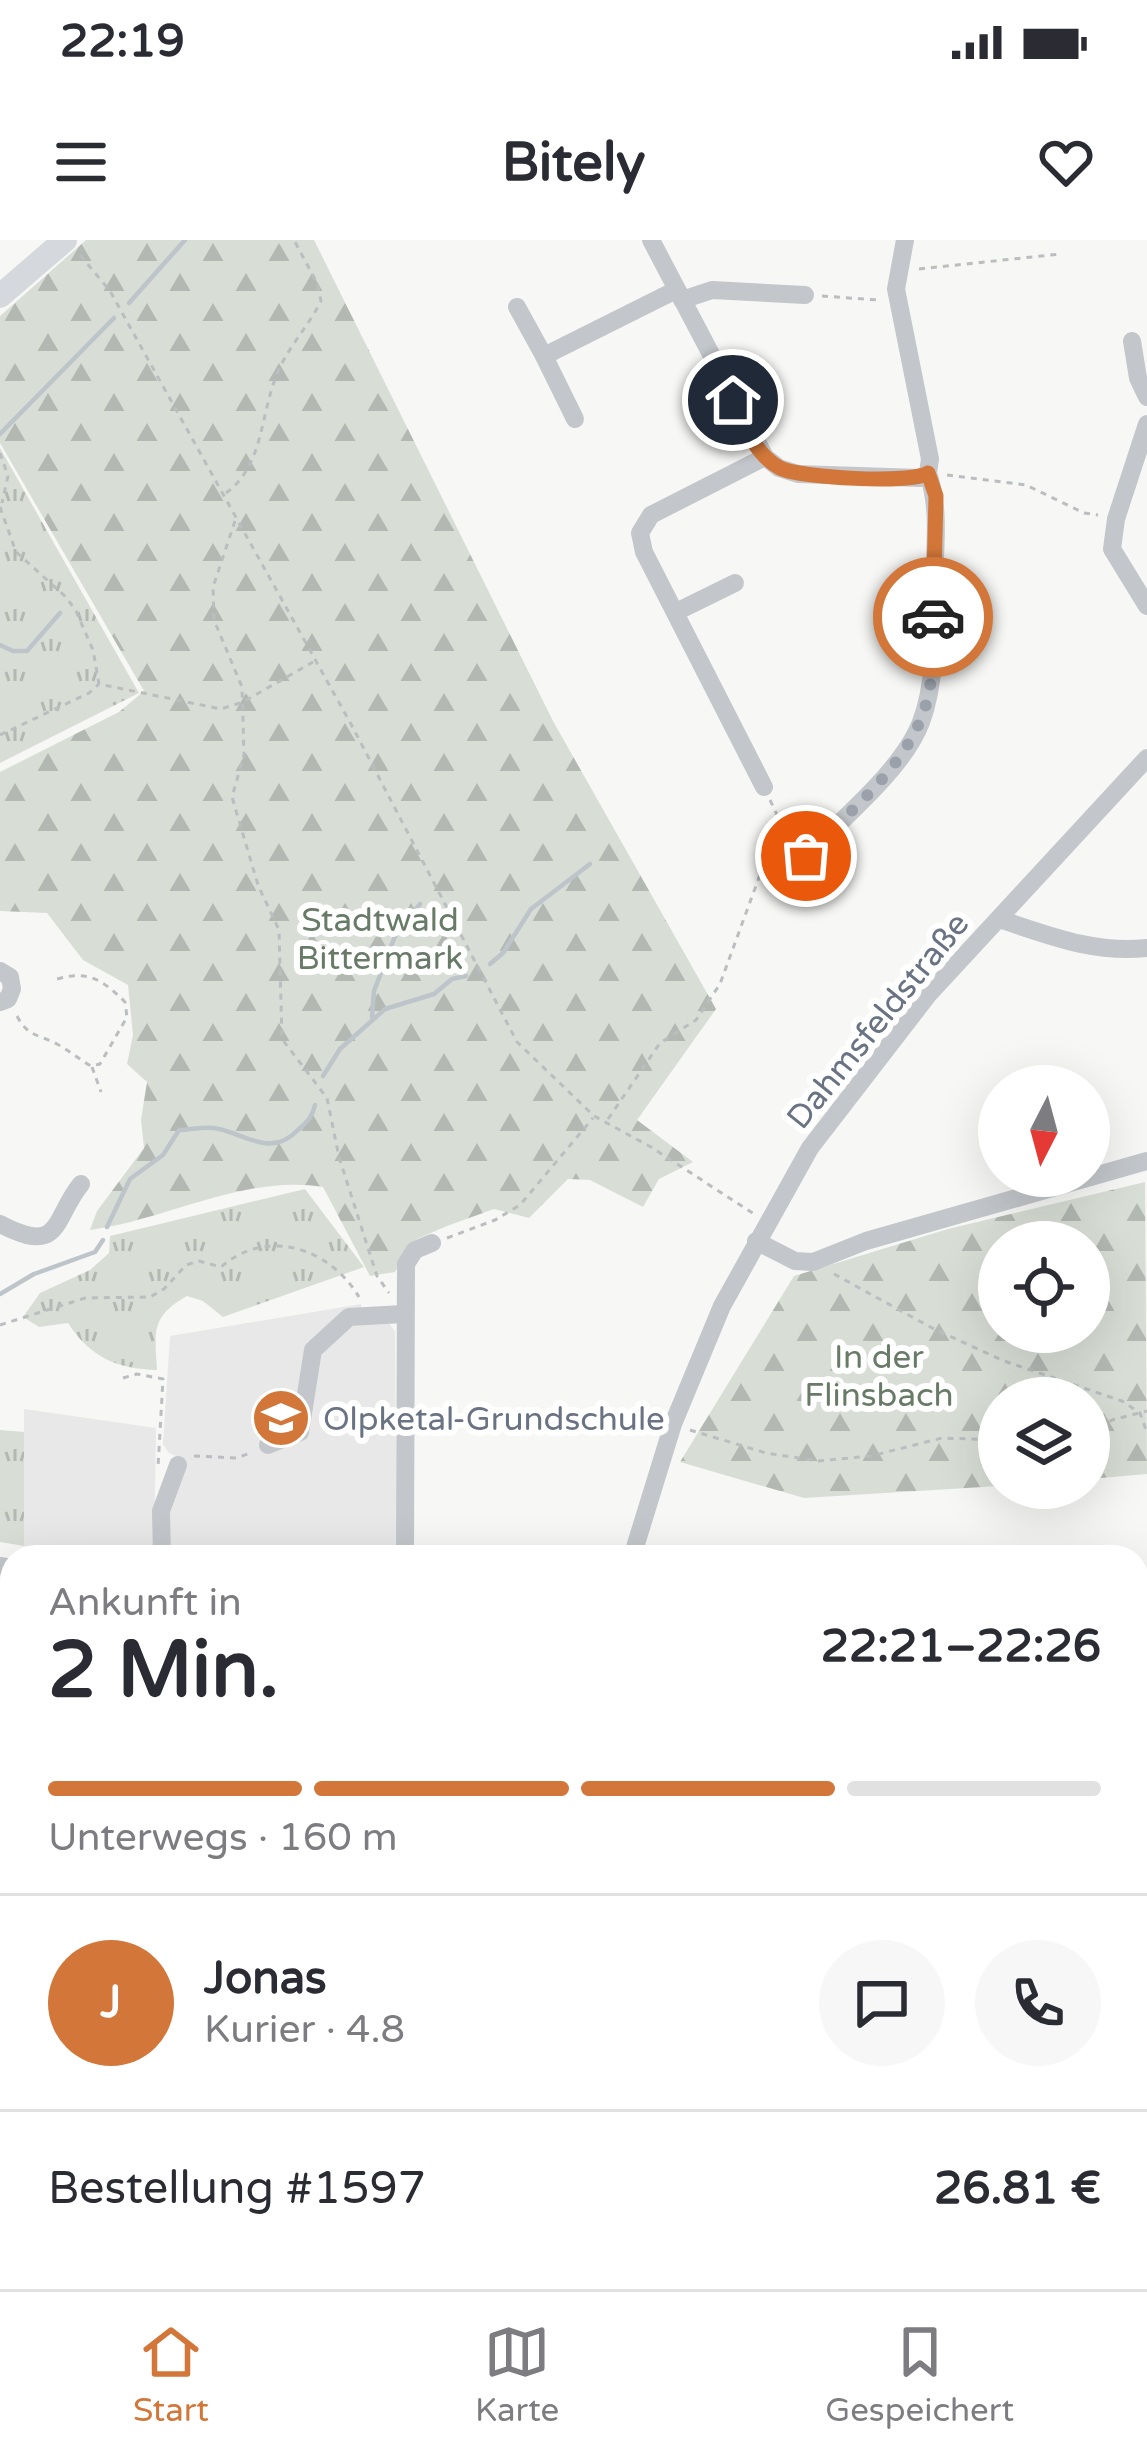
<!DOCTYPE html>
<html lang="de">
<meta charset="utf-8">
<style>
:root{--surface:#fff;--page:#f7f7f7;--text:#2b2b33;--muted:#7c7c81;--line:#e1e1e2;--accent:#d27739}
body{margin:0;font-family:"Varela Round",sans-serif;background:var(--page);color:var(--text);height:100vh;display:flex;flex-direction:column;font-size:45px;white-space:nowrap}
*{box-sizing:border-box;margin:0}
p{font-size:39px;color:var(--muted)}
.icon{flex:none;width:66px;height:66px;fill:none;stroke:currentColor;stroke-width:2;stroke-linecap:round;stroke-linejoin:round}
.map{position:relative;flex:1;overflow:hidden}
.side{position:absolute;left:0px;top:1305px;width:1149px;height:744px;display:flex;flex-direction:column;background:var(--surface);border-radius:36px 36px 0 0;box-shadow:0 12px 48px #0002}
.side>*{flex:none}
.needle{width:78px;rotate:186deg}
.tools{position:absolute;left:978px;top:825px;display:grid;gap:24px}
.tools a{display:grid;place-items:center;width:132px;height:132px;border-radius:50%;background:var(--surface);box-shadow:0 12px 48px #0002;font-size:60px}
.pin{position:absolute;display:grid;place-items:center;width:102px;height:102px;color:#fff;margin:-51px;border:6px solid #fff;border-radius:50%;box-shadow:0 3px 12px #0007}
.courier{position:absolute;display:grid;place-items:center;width:120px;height:120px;margin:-60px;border:9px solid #d27739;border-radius:50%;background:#fff;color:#222;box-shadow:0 3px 15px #0007}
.headline em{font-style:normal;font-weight:700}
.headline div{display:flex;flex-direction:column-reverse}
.headline{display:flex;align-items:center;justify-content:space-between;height:204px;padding:0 48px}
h1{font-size:78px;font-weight:700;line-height:90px}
.bar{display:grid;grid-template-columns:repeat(4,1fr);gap:18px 12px;align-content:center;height:144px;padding:0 48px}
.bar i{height:15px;border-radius:9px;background:var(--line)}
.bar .on{background:var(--accent)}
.bar p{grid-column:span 4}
.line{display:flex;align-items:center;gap:30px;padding:0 48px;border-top:3px solid var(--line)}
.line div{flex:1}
.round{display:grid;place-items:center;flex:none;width:126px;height:126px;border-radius:63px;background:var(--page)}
.status{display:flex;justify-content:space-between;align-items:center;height:84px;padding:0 60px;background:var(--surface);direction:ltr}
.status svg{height:33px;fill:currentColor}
header{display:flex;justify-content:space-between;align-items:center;height:156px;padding:0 48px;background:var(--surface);font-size:54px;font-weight:700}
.tabs{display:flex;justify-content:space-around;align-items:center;height:168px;border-top:3px solid var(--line);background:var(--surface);font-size:33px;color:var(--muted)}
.tabs a{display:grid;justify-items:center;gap:6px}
.tabs .on{color:var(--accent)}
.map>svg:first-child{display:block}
.built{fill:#e8e8e8}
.forest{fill:url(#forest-firs);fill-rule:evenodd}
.park{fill:url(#park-tufts)}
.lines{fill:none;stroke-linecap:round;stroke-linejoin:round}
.stream{stroke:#bdc4ca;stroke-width:4.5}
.path{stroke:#bbbdc0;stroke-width:3;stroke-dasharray:6 6;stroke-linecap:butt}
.minor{stroke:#c3c6ca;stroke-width:18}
.major{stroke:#d5d8dc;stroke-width:24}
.done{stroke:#9ba1ab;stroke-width:12;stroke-dasharray:0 21.6}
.route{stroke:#d27739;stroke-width:15}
.labels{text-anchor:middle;stroke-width:12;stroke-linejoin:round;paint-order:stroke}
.park-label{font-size:33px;fill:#687b67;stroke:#fff}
.street-label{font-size:33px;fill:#697383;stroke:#fff}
.poi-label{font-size:33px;fill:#697383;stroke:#fff;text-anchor:start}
</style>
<div class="status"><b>22:19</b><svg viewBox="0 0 49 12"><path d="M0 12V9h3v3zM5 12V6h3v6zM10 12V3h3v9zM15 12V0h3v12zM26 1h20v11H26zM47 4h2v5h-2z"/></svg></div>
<header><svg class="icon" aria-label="menu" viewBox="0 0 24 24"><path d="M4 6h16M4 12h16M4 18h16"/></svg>Bitely<svg class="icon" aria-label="heart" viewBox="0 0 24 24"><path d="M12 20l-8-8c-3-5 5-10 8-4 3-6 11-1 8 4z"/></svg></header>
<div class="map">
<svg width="1147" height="2049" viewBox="0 0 1147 2049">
<defs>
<pattern id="forest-firs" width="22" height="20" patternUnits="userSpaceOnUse" patternTransform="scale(3)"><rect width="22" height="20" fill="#d8ded6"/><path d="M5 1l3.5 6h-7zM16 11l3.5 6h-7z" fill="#b3b8b3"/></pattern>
<pattern id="park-tufts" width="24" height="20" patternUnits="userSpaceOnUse" patternTransform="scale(3)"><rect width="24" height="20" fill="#d8ded6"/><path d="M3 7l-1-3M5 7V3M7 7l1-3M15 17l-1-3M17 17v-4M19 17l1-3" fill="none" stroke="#b3b8b3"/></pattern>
</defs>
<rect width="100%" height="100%" fill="#f7f7f5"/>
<g class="built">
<path d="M361,1064l2,17 25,1 7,9 2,226h-230l-3,-29 21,-68 -16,-7 -6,-9 7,-108z"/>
<path d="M24,1169l132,19 -2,129h-41l-89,-11z"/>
</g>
<g class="forest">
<path d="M86,0h228l239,481 163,288 -79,111 56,42 -34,17 -16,28 -53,-27 -22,-1 -39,39 -35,-9 -47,17 -32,14 -20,32 -25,4 -47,-89c-78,-13 -156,33 -233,43l7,-19 47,-63 -3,-28 6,-38 -20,-18 6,-29 -5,-50 -45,-25 -36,-47 -47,-2v-139l119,-60 25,-21 -144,-248v-127z"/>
<path d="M1145,942l2,292 -58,5v-81h-90v88l-195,12 -124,-36 114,-186 154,-47zM999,1002h90v90h-90z"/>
</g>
<g class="park">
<path d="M0,208l139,245 -139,70z"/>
<path d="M305,949l59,78 -141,50 -20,-16 -16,-5c-37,21 -32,36 -30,74 -40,-1 -67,-13 -89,-47l-29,4 -16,-10 17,-24 50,-23 19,-17 1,-17z"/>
<path d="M0,1190l24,2v114l-24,-4z"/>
</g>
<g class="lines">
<g class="stream">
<path d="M129,63l56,-63"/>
<path d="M0,194l114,-116"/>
<path d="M0,405l13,6h14l33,-38"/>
<path d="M490,724l13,-11 28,-44 59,-45"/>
<path d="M372,777l2,-26 23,-60 23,-27"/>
<path d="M323,836l17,-27 45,-40 49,-15 18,-15 14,-3"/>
<path d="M107,987l23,-48 33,-24 16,-25c13,0 27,-5 40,-1 31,7 52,29 80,0 9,-8 13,-12 16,-24"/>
<path d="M0,1054l34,-20 61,-22 8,-12"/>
</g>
<g class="path">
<path d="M80,15l30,36 241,433 166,318 77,74 57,31 103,67"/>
<path d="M919,29l141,-15"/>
<path d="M822,56l56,4"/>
<path d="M0,213l8,23 -6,27"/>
<path d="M947,235l79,10 58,28 14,2"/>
<path d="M226,253c38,-28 34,-78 51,-119 11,-27 31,-47 44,-73l-4,-18 -23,-43"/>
<path d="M0,267l16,45 50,45 10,14 17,39 6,34 122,25 22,-7 70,-40"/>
<path d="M235,281l-22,66 1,33 28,67 2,68 -12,42 26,88 21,45 3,109 45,59 12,59 29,91 9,28 12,17"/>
<path d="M0,495l89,-42 10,-9"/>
<path d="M770,560l9,19"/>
<path d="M17,776c11,21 21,18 40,28 11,6 22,15 34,22l9,-2 27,-47 -2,-15c-22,-22 -37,-32 -68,-23"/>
<path d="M92,827l9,25"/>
<path d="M608,879l52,-76 36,-23 24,-36 60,-164"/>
<path d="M447,998l48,-18 25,-15 73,-87"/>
<path d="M834,1034l100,55 70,32 118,40 18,12 7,20"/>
<path d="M0,1085l85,-27 65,-1 14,-8 22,-24 13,-4 22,6c46,-40 109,-19 138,30"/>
<path d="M123,1138l14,-4 26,5 -5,88"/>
<path d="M690,1190l76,23 52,8 53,-5 71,-18 57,2"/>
<path d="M1089,1194l23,-14 35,-9"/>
<path d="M194,1216l43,2 13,-5"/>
</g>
<g class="minor">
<path d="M651,0l114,217 14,11 19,6 122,4 8,-5 2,-14 -34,-170 9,-49"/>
<path d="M682,60l30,-10 93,5"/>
<path d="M517,67l27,49 132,-66"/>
<path d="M1132,101l6,37 9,19"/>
<path d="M544,116l31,63"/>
<path d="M1147,184l-31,95 -4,30 35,57"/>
<path d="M676,372l59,-29"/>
<path d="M764,547l-120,-235 -4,-19 11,-18 114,-58"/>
<path d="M809,575l19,17"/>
<path d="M806,616c35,-37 97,-86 115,-134 16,-42 13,-94 13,-139 1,-37 6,-75 -6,-110"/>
<path d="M999,679c49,16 95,35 148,29"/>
<path d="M0,731l10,6 2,12 -4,10 -8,3"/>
<path d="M0,984c62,32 52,-4 81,-40"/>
<path d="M756,1001l39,20 18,1 53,-21 281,-80"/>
<path d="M268,1205l32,-13 13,-82 36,-33 54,-3"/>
<path d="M162,1317l-1,-46 17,-46"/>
<path d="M405,1317l1,-293 9,-14 17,-7"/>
<path d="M632,1317l41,-133 49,-118 88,-158 118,-153 219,-237"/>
<path d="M0,1326l12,2"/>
<path d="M1137,1504l10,12"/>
<path d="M0,1560l12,18"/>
<path d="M1137,1562l10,-9"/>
<path d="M1137,1775l10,-5"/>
<path d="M0,1954l12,-2"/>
<path d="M310,2037l1,12"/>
<path d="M663,2037l1,12"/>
<path d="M1119,2037l8,12"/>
<path d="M873,2049l3,-12"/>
</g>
<path class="major" d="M0,56l65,-56"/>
</g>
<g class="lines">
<path class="done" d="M806,616c46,-48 110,-96 123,-164 5,-24 3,-50 4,-75"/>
<path class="route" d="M733,160c11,24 22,55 47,68 19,10 132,16 148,5l8,23 -3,121"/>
</g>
<defs>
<g id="school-disc" transform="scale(3)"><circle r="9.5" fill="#d27739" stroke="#fff"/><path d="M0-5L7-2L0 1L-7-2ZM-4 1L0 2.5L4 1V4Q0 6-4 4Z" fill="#fff"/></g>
</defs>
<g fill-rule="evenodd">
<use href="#school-disc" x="281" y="1178"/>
</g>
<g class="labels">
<g class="park-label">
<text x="380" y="691">Stadtwald<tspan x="380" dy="38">Bittermark</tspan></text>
<text x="879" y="1128">In der<tspan x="879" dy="38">Flinsbach</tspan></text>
</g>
<g class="street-label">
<text transform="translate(877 780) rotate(-51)" y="12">Dahmsfeldstraße</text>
</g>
<g class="poi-label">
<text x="323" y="1190">Olpketal-Grundschule</text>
</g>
</g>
</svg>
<div class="tools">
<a><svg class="needle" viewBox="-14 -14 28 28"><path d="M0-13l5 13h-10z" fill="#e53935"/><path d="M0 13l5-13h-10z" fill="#7c7c81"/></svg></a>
<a><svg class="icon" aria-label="locate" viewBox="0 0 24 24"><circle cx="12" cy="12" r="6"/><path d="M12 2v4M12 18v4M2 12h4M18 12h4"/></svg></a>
<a><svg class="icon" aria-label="layers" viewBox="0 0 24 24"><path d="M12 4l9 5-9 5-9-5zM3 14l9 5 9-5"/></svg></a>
</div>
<div class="pin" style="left:806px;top:616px;background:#ea580c"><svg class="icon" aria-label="bag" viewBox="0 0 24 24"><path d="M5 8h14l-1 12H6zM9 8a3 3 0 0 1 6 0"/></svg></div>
<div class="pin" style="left:733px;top:160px;background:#1f2937"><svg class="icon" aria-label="home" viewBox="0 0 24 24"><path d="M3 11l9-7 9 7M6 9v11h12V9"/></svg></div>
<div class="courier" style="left:933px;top:377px"><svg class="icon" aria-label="car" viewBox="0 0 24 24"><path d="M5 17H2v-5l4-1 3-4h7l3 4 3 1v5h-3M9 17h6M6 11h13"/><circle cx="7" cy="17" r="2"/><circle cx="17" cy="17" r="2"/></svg></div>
<section class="side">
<div class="headline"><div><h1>2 Min.</h1><p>Ankunft in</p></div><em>22:21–22:26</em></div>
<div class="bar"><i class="on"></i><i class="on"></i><i class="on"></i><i></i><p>Unterwegs · 160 m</p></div>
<div class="line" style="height:216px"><b class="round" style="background:var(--accent);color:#fff">J</b><div><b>Jonas</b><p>Kurier · 4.8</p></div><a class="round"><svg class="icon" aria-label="chat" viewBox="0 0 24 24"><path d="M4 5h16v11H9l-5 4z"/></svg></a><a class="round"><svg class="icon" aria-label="phone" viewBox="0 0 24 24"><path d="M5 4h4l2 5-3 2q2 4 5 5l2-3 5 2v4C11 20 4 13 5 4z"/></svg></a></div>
<div class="line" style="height:156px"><div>Bestellung #1597</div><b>26.81 €</b></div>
</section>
</div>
<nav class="tabs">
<a class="on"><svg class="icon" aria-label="home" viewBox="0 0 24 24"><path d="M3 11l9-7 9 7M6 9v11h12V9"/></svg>Start</a>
<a><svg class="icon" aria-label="map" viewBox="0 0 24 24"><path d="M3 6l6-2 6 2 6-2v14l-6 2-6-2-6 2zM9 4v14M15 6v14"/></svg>Karte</a>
<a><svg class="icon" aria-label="saved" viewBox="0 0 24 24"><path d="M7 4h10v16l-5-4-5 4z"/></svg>Gespeichert</a>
</nav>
